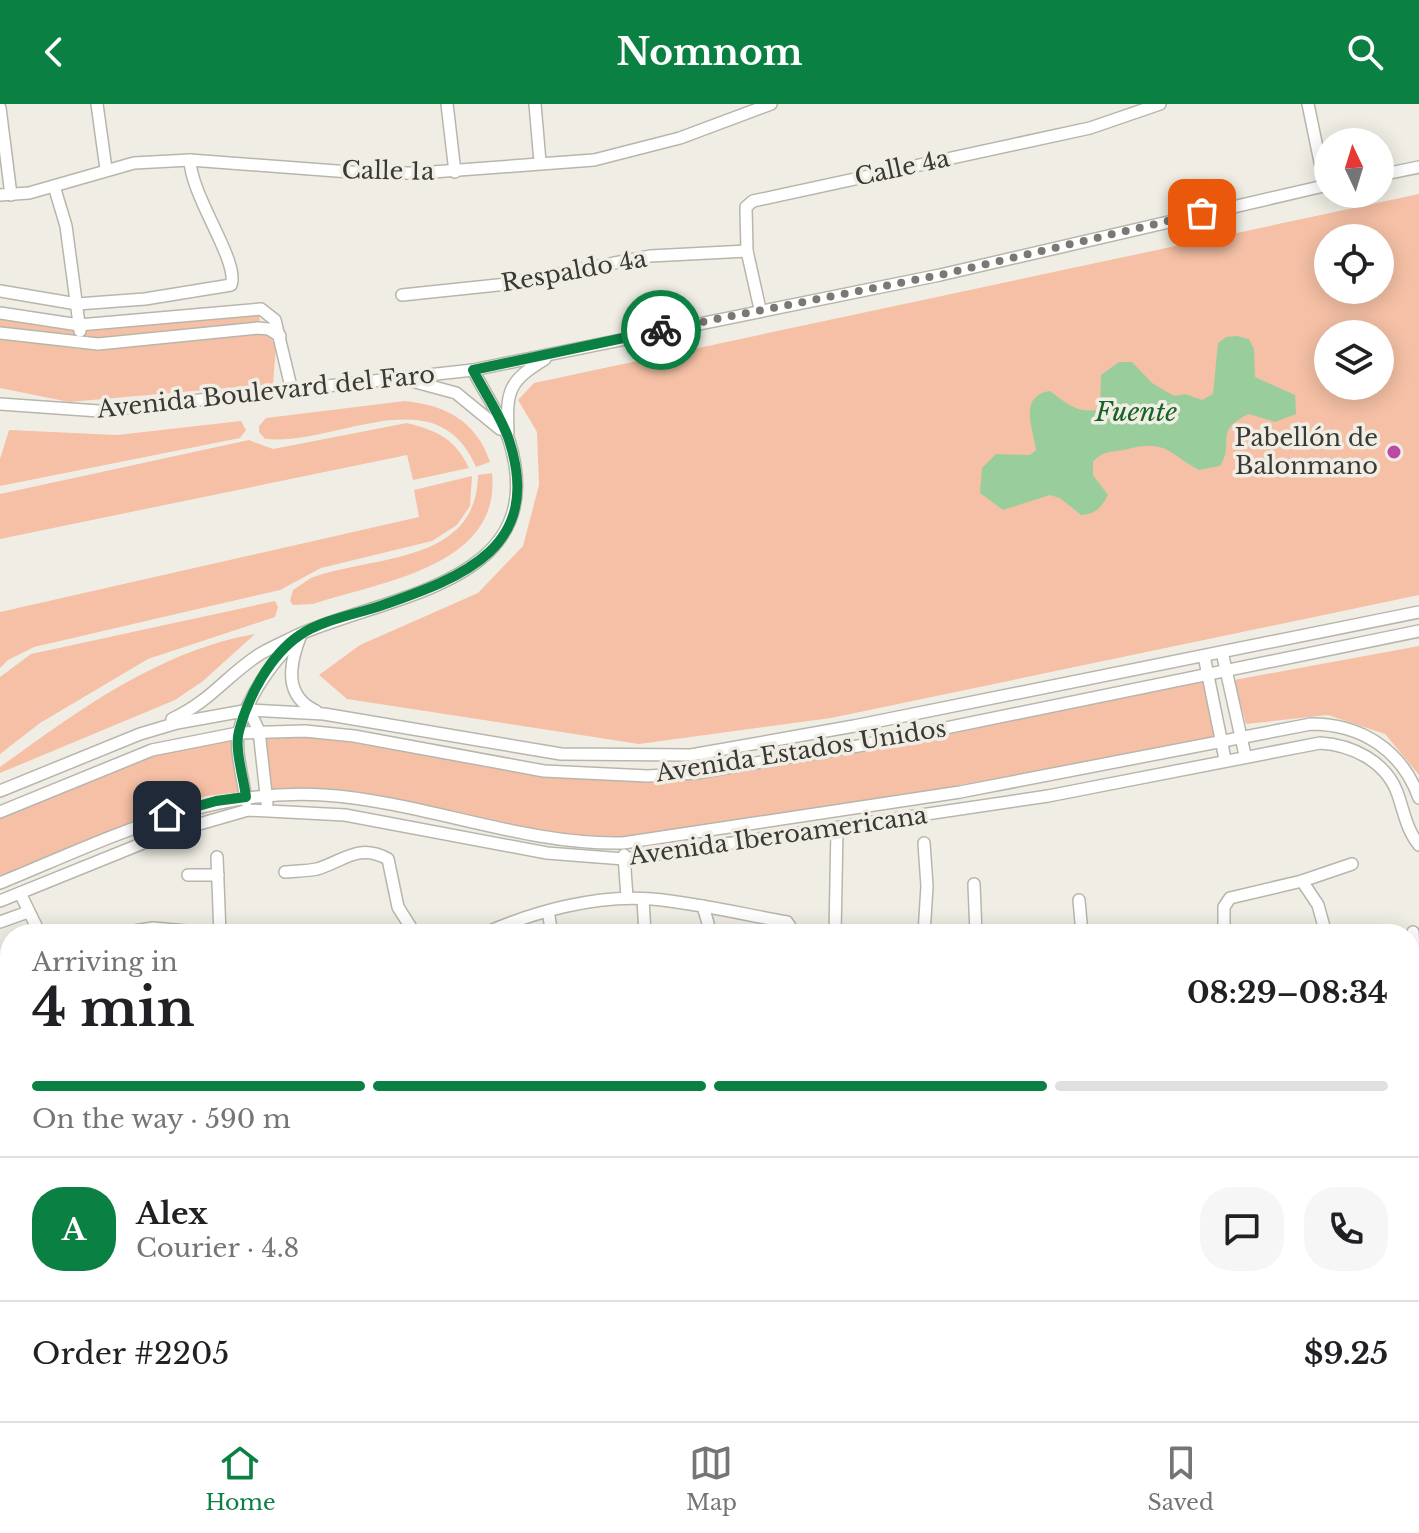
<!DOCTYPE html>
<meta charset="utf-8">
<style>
:root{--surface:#fff;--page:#f6f6f6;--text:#202124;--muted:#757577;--line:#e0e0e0;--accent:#0b8043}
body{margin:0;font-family:"Libre Baskerville",serif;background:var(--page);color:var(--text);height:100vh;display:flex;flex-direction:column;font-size:30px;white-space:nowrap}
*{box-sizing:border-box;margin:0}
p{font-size:26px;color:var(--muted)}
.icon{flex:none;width:44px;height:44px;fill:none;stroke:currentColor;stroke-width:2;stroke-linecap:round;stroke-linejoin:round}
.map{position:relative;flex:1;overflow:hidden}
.sheet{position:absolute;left:0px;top:820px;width:1420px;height:498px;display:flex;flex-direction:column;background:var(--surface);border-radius:32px 32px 0 0;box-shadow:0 4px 20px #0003}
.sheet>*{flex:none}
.needle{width:52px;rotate:356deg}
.tools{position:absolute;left:1314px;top:24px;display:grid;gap:16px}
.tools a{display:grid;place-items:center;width:80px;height:80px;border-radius:50%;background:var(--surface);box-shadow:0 4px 20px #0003;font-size:40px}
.pin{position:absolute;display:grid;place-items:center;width:68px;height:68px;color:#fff;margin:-34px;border-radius:16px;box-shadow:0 4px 12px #0006}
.courier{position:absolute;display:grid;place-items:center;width:80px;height:80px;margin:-40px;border:6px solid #0b8043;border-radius:50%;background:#fff;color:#222;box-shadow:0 2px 10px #0007}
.headline em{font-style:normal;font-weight:700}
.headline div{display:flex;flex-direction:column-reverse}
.headline{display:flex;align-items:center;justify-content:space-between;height:136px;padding:0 32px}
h1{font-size:52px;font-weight:700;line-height:60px}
.bar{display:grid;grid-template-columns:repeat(4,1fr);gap:12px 8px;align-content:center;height:96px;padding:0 32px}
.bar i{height:10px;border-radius:6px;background:var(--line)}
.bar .active{background:var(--accent)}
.bar p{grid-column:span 4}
.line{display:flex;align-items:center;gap:20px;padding:0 32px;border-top:2px solid var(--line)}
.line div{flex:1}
.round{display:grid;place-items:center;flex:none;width:84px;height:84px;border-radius:32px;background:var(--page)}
header{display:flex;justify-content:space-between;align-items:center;height:104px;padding:0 32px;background:var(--accent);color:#fff;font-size:36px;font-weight:700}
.dock{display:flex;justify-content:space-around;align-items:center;height:112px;border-top:2px solid var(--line);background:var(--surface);font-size:22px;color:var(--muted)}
.dock a{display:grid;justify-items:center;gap:4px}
.dock .active{color:var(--accent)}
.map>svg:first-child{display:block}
.green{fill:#f5c0a5;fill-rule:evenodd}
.water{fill:#99ce9c}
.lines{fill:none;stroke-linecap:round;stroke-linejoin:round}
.minor-casing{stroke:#b8b6ac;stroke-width:14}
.major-casing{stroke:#7d9329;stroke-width:17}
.minor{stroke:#fff;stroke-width:11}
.major{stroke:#c7db7a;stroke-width:14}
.done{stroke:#7a7872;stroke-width:8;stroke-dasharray:0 14.4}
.route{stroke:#0b8043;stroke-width:10}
.poi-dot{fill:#bb49a5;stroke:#f0eee4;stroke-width:3}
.labels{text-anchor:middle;stroke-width:7;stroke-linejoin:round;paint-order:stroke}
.street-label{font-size:24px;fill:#3a3935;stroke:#f0eee4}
.poi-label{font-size:24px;fill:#3a3935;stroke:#f0eee4;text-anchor:end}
.water-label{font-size:26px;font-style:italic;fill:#176224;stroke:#f0eee4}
</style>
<header><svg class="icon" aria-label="back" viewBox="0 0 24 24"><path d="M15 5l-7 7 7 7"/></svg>Nomnom<svg class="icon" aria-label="search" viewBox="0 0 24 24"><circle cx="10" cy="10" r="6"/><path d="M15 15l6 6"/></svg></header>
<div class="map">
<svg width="1419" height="1317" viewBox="0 0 1419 1317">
<rect width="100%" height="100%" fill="#f0eee4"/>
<g class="green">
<path d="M1419,90v401l-588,123 -192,26 -292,-45 -28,-24 41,-30 118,-52 45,-47 16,-61 -2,-53 -19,-32 16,-17zM1328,134h52v52h-52zM1328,230h52v52h-52z"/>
<path d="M259,209l1,11 -164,18 -96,-12v-16l48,11z"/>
<path d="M256,229l13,2 7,12 -3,37 -204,18 -69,-14v-51l79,12z"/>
<path d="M405,297c41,4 72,21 85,61l-14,5c-39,-92 -140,-21 -211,-28l-6,-7v-6l7,-8z"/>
<path d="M241,317l5,9 -6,8 -240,48v-27l9,-29 108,5z"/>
<path d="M407,319c30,8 48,15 62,45l-56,12 -6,-25 -407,84v-45l249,-54 24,9z"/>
<path d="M492,369c10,94 -113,109 -179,131l-20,1 -3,-4 3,-11 18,-12c61,-23 166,-13 167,-103z"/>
<path d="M472,372l-2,30 -13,19 -25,16 -111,27 -41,22 -246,57 -26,13 -8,8v-56l419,-95 -5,-27z"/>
<path d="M275,497l3,6 -3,10 -127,42 -108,64 -40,31v-77l31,-23z"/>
<path d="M255,530l-52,47 -28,19 -175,73v-6c78,-56 158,-116 255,-133z"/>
<path d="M1419,542v129l-34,-41 -57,-19 -82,9 -12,-44z"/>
<path d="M1204,576l11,56c-145,29 -290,57 -436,79 -51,8 -104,21 -156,24 -119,7 -234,-63 -353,-48l-4,-53 43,-3 235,42 106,3 142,-17z"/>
<path d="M234,635l6,53 -34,4 -206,82v-62l169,-68z"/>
</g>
<path class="water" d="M1237,232l12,3 5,10 1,28 40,18 1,19 -21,8 -26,-8c-37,17 -13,28 -29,52l-21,4c-30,-16 -33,-31 -71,-21 -16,4 -23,0 -35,13v13l15,20c-7,13 -12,19 -27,20l-21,-17 -10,-3 -47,15 -23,-17 2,-25 14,-14 34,1 6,-5c-3,-22 -18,-54 14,-59 16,12 29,24 50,18l1,-34 18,-13h13l20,21 22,13 11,-2 17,6 11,-6 5,-51 8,-6z"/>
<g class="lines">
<g class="minor-casing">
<g id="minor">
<path d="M97,0l9,65"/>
<path d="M447,0l8,68"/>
<path d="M535,0l5,58"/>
<path d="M1308,0l17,82"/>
<path d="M0,4l11,87"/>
<path d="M1380,71l39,-8"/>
<path d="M54,82l12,40 14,105"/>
<path d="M0,91l29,-2 105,-30 56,-3 173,13h56l175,-13 86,-22 91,-34"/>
<path d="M0,187l77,13 68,-5 86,-14c9,-23 -40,-88 -41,-125"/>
<path d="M402,191l105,-11 143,-28 97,-5"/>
<path d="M760,205l-13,-58 -1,-44 7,-6 337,-73 70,-24"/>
<path d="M0,209l79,12 182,-16 14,11 17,71"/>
<path d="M0,229l98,11 160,-16 11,1 11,7"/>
<path d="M408,276l48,13 44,36"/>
<path d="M0,300l99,7 374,-41 467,-95 388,-90"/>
<path d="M508,328c-2,-42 1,-51 37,-73"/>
<path d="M300,533c-11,29 -16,59 16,74"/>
<path d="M1222,548l23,103"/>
<path d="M1204,552l21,103"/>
<path d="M249,606l10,21 8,72"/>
<path d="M172,615c39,-18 55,-44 88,-65 12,-7 26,-13 38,-19 92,-41 256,-51 211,-195 -8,-24 -25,-48 -36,-70"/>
<path d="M0,687l140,-57 37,-11 72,-13 75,4 237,40 130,1 163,-29 565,-114"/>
<path d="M246,697c-2,-20 -12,-51 -7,-70 9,-35 30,-65 56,-91"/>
<path d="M0,708l152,-62 86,-17 67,-2 49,5 190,35 104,5 48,-3 162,-27 561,-115"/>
<path d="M924,739l3,43 -3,48"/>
<path d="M624,751l3,43"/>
<path d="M217,753l3,77"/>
<path d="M285,768c10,-1 22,-1 32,-3 27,-8 41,-26 71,-10l10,48 17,27"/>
<path d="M188,771h30"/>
<path d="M1302,777l16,24 8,29"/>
<path d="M0,779c105,-43 208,-96 324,-88 102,7 197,50 299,48l337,-51 351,-68c50,0 91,26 108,74"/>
<path d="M974,780l2,50"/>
<path d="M20,789l20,41"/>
<path d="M643,795l2,35"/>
<path d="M1079,796l3,34"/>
<path d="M0,797l168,-68 80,-23 97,5 202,38 77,6 424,-63 272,-53c32,2 65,18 77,49 7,19 9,37 22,53"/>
<path d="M703,802l8,28"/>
<path d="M548,807l4,23"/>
<path d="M0,818l28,-10"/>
<path d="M1413,828l6,107"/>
<path d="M115,830l38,-6 67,6"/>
<path d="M483,830c50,-22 113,-40 169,-35 45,4 90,15 135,23l8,12"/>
<path d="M835,830l2,-106"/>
<path d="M1224,830v-27l6,-9 72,-17 50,-17"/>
<path d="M0,927l10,17"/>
<path d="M0,1076h10"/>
<path d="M0,1090v46"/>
<path d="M0,1191h10"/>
<path d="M1410,1205l9,-2"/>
<path d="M161,1308l3,9"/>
<path d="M358,1308l2,9"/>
<path d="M547,1308l2,9"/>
<path d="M885,1308l2,9"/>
<path d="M1262,1308l2,9"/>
<path d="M1399,1308l2,9"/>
<path d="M724,1317l44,-9"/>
<path d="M1218,1317l1,-9"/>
</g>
</g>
<g class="major-casing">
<g id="major">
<path d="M1410,1009l9,-2"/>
<path d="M0,1308l10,-2"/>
</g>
</g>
<use href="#minor" class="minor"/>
<use href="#major" class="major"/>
</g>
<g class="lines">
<path class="done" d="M661,226l279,-55 262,-62"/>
<path class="route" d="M167,711l49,-14 30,-4c-2,-18 -12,-48 -7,-66 9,-34 31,-76 61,-96 22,-15 56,-21 80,-29 84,-29 164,-59 129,-166 -8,-24 -25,-48 -36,-70l188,-40"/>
</g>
<circle class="poi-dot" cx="1394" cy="348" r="8"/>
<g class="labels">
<g class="street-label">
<text transform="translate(902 64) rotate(-12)" y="8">Calle 4a</text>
<text transform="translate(388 67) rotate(1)" y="8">Calle 1a</text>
<text transform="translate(574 167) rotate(-10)" y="8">Respaldo 4a</text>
<text transform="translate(266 288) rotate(-6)" y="8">Avenida Boulevard del Faro</text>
<text transform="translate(801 647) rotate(-9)" y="8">Avenida Estados Unidos</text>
<text transform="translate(778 732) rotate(-8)" y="8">Avenida Iberoamericana</text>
</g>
<g class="poi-label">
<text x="1378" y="342">Pabellón de<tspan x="1378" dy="28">Balonmano</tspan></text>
</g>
<g class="water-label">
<text x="1136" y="317">Fuente</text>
</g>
</g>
</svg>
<div class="tools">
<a><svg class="needle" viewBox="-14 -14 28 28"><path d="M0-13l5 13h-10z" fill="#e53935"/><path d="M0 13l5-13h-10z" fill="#757577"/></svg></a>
<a><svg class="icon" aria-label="locate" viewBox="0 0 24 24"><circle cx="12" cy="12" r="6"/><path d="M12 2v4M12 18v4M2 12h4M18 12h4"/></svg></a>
<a><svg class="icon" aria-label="layers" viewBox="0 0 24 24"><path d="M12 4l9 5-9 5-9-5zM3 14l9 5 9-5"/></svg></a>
</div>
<div class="pin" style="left:1202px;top:109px;background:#ea580c"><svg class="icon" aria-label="bag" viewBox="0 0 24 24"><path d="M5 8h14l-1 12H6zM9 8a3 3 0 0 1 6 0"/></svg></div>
<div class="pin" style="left:167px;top:711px;background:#1f2937"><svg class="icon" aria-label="home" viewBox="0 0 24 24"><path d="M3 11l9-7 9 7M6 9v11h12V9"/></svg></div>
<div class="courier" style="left:661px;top:226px"><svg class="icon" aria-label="bike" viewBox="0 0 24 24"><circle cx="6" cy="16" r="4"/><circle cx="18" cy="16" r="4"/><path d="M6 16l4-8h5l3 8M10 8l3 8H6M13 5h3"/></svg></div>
<section class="sheet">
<div class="headline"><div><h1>4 min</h1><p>Arriving in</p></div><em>08:29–08:34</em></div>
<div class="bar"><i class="active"></i><i class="active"></i><i class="active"></i><i></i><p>On the way · 590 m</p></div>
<div class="line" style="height:144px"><b class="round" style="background:var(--accent);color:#fff">A</b><div><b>Alex</b><p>Courier · 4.8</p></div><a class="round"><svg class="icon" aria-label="chat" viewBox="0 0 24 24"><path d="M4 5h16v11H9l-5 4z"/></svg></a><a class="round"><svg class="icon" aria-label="phone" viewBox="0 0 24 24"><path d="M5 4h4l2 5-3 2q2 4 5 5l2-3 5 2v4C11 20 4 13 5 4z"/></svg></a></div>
<div class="line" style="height:104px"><div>Order #2205</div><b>$9.25</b></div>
</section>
</div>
<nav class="dock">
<a class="active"><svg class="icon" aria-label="home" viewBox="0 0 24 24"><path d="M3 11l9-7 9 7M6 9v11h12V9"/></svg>Home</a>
<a><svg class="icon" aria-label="map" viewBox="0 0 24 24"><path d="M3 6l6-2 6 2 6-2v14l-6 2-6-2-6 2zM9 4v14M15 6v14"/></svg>Map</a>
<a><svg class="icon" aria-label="saved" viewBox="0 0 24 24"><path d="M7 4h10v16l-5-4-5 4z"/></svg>Saved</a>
</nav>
